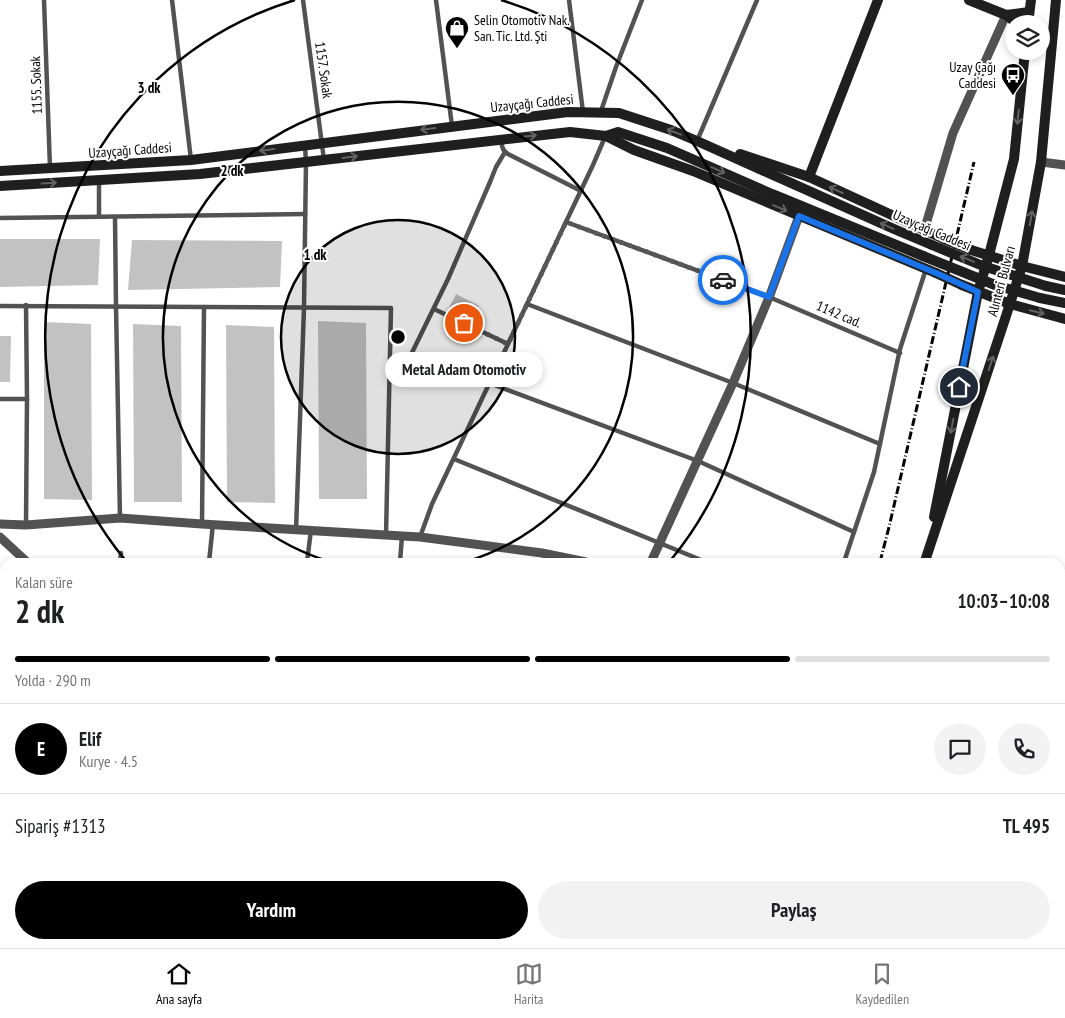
<!DOCTYPE html>
<html lang="tr">
<meta charset="utf-8">
<style>
:root{--surface:#fff;--page:#f2f2f2;--text:#202124;--muted:#757577;--line:#e0e0e0;--accent:#000}
body{margin:0;font-family:"PT Sans Narrow",sans-serif;background:var(--page);color:var(--text);height:100vh;display:flex;flex-direction:column;font-size:19px;white-space:nowrap}
*{box-sizing:border-box;margin:0}
p{font-size:16px;color:var(--muted)}
.icon{flex:none;width:28px;height:28px;fill:none;stroke:currentColor;stroke-width:2;stroke-linecap:round;stroke-linejoin:round}
.map{position:relative;flex:1;overflow:hidden}
.panel{position:absolute;left:0px;top:558px;width:1065px;height:391px;display:flex;flex-direction:column;background:var(--surface);border-radius:15px 15px 0 0;box-shadow:0 2px 8px #0003}
.panel>*{flex:none}
.controls{position:absolute;left:1005px;top:15px;display:grid;gap:10px}
.controls a{display:grid;place-items:center;width:45px;height:45px;border-radius:50%;background:var(--surface);box-shadow:0 2px 8px #0003;font-size:25px}
.pin{position:absolute;display:grid;place-items:center;width:42px;height:42px;color:#fff;margin:-21px;border:2px solid #fff;border-radius:50%;box-shadow:0 1px 5px #0007}
.courier{position:absolute;display:grid;place-items:center;width:50px;height:50px;margin:-25px;border:4px solid #1a73e8;border-radius:50%;background:#fff;color:#222;box-shadow:0 1px 6px #0007}
.bubble{position:absolute;height:35px;border-radius:18px;background:var(--surface);box-shadow:0 2px 8px #0003;font-size:16px;font-weight:800;line-height:35px;text-align:center}
.summary em{font-style:normal;font-weight:800}
.summary div{display:flex;flex-direction:column-reverse}
.summary{display:flex;align-items:center;justify-content:space-between;height:85px;padding:0 15px}
h1{font-size:32px;font-weight:800;line-height:38px}
.bar{display:grid;grid-template-columns:repeat(4,1fr);gap:8px 5px;align-content:center;height:60px;padding:0 15px}
.bar i{height:6px;border-radius:4px;background:var(--line)}
.bar .current{background:var(--accent)}
.bar p{grid-column:span 4}
.line{display:flex;align-items:center;gap:12px;padding:0 15px;border-top:1px solid var(--line)}
.line div{flex:1}
.round{display:grid;place-items:center;flex:none;width:52px;height:52px;border-radius:26px;background:var(--page)}
.button{display:flex;gap:10px;margin-top:auto;padding:10px 15px}
.button a{flex:1;height:58px;border-radius:30px;background:var(--accent);color:#fff;font-size:20px;font-weight:800;line-height:58px;text-align:center}
.button a+a{background:var(--page);color:var(--text)}
.tab-bar{display:flex;justify-content:space-around;align-items:center;height:70px;border-top:1px solid var(--line);background:var(--surface);font-size:14px;color:var(--muted)}
.tab-bar a{display:grid;justify-items:center;gap:2px}
.tab-bar .current{color:var(--accent)}
.map>svg:first-child{display:block}
.building{fill:#c2c2c2}
.lines{fill:none;stroke-linecap:round;stroke-linejoin:round}
.service{stroke:#525252;stroke-width:4.5}
.minor{stroke:#525252;stroke-width:9}
.secondary{stroke:#1f1f1f;stroke-width:10}
.rail{stroke:#000;stroke-width:3;stroke-dasharray:8 2.5 1 2.5;stroke-linecap:butt}
.secondary-bridge{stroke:#1f1f1f;stroke-width:10}
.oneway{stroke:#626262}
.done{stroke:#595959;stroke-width:5;stroke-dasharray:0 9}
.route{stroke:#1a73e8;stroke-width:6}
.ring{fill:none;stroke:#000;stroke-width:2.5}
.labels{text-anchor:middle;stroke-width:4;stroke-linejoin:round;paint-order:stroke}
.poi-label{font-size:14px;fill:#000;stroke:#fff;text-anchor:start}
.street-label{font-size:14px;fill:#000;stroke:#fff}
.centre{fill:#000;stroke:#fff;stroke-width:2.5}
.ring-label{font-size:15px;text-anchor:middle;font-weight:bold;fill:#000;stroke:#fff;stroke-width:4;stroke-linejoin:round;paint-order:stroke}
</style>
<div class="map">
<svg width="1065" height="948" viewBox="0 0 1065 948">
<rect width="100%" height="100%" fill="#fff"/>
<g class="building">
<path d="M0,239h100l-2,46 -98,2z"/>
<path d="M132,240l150,1 -2,46 -152,3z"/>
<path d="M456,294l23,12 -8,14 -22,-12z"/>
<path d="M318,321l48,2 1,176h-48z"/>
<path d="M44,322l47,2 1,176 -48,-1z"/>
<path d="M133,324l48,2 1,176h-48z"/>
<path d="M226,325l48,2 1,176 -48,-1z"/>
<path d="M0,336h11l-1,46h-10z"/>
</g>
<g class="lines">
<g class="service">
<path d="M44,0l6,168"/>
<path d="M172,0l19,160"/>
<path d="M303,0l21,160"/>
<path d="M436,0l16,126"/>
<path d="M569,0l14,112"/>
<path d="M601,111l15,-44 26,-67"/>
<path d="M502,140c-1,6 1,11 6,14l73,37"/>
<path d="M697,141l60,-141"/>
<path d="M99,217v-36"/>
<path d="M115,217l1,89 4,212"/>
<path d="M0,218l305,-4"/>
<path d="M566,222l203,75 131,56"/>
<path d="M527,304l206,79 147,61"/>
<path d="M26,305l1,94 -1,126"/>
<path d="M0,306l391,2 -5,227"/>
<path d="M434,309l74,35"/>
<path d="M390,379l7,-3 8,-9 43,-88 42,-97 6,-15 9,-15"/>
<path d="M489,383l209,78 156,71"/>
<path d="M0,399h27"/>
<path d="M454,459l252,103"/>
<path d="M202,524l2,-217"/>
<path d="M296,530l8,-222 2,-146 -1,-16"/>
<path d="M420,537l12,-33 161,-339 12,-28"/>
<path d="M120,562l1,-9"/>
<path d="M209,562l4,-38"/>
<path d="M307,562l4,-32"/>
<path d="M400,562l2,-26"/>
<path d="M844,562l30,-90 26,-123 26,-80"/>
<path d="M0,693l5,-8"/>
<path d="M0,881l5,-6"/>
<path d="M381,944l6,4"/>
<path d="M524,944l6,4"/>
<path d="M769,944v4"/>
<path d="M165,948l3,-4"/>
<path d="M277,948l3,-4"/>
<path d="M365,948l1,-4"/>
</g>
<g class="minor">
<path d="M1041,162l24,3"/>
<path d="M924,231l29,-98 53,-118"/>
<path d="M0,524l26,1 94,-7 82,6 200,12 18,1 122,16 44,9"/>
<path d="M0,537l27,25"/>
<path d="M651,562l82,-179 37,-88 29,-79"/>
<path d="M1060,675l5,1"/>
<path d="M1060,768l5,1"/>
<path d="M1060,857l5,1"/>
<path d="M0,918l5,4"/>
<path d="M1060,942l5,1"/>
<path d="M38,944l6,4"/>
<path d="M611,948l3,-4"/>
</g>
<g class="secondary">
<path d="M969,0l37,15 12,9"/>
<path d="M1006,15l23,-3"/>
<path d="M1028,24l3,-24"/>
<path d="M606,136l28,14 59,21 243,102"/>
<path d="M740,154l69,23 135,62"/>
<path d="M0,171l191,-11 377,-48 51,1 52,17 26,11 197,88 38,16"/>
<path d="M809,177l69,-177"/>
<path d="M0,186l200,-12 370,-42 36,4 12,-4 49,16 105,46 151,62"/>
<path d="M971,250l51,16 43,11"/>
<path d="M962,285l48,19 55,15"/>
<path d="M1046,286l19,4"/>
<path d="M1040,298l25,5"/>
<path d="M934,517l44,-225 11,-37 25,-96 11,-108"/>
<path d="M926,558l80,-242 16,-50 19,-104 15,-162"/>
<path d="M876,948l1,-4"/>
</g>
<g class="rail">
<path d="M880,562l9,-35 85,-365"/>
<path d="M695,948l3,-4"/>
<path d="M705,948l3,-4"/>
</g>
<g class="secondary-bridge">
<path d="M944,239l27,11"/>
<path d="M932,245l51,21 63,20"/>
<path d="M923,256l72,29 45,13"/>
<path d="M936,273l26,12"/>
</g>
</g>
<defs><path id="oneway-shaft" d="M-6 0H5M1.5-3L5.5 0L1.5 3" fill="none" stroke-width="1.6" stroke-linecap="round" stroke-linejoin="round" transform="scale(1.25)"/></defs>
<g class="oneway">
<use href="#oneway-shaft" transform="translate(1018 117) rotate(96)"/>
<use href="#oneway-shaft" transform="translate(428 129) rotate(173)"/>
<use href="#oneway-shaft" transform="translate(674 132) rotate(-159)"/>
<use href="#oneway-shaft" transform="translate(529 136) rotate(-7)"/>
<use href="#oneway-shaft" transform="translate(267 150) rotate(173)"/>
<use href="#oneway-shaft" transform="translate(350 157) rotate(-7)"/>
<use href="#oneway-shaft" transform="translate(718 170) rotate(24)"/>
<use href="#oneway-shaft" transform="translate(49 183) rotate(-3)"/>
<use href="#oneway-shaft" transform="translate(836 190) rotate(-155)"/>
<use href="#oneway-shaft" transform="translate(780 208) rotate(23)"/>
<use href="#oneway-shaft" transform="translate(1031 218) rotate(-80)"/>
<use href="#oneway-shaft" transform="translate(887 226) rotate(-156)"/>
<use href="#oneway-shaft" transform="translate(967 259) rotate(-158)"/>
<use href="#oneway-shaft" transform="translate(1037 312) rotate(14)"/>
<use href="#oneway-shaft" transform="translate(991 363) rotate(-72)"/>
<use href="#oneway-shaft" transform="translate(952 426) rotate(101)"/>
</g>
<g class="lines">
<path class="done" d="M464,323l44,21 58,-122 157,58"/>
<path class="route" d="M723,280l46,17 30,-81 137,57 42,19 -19,95"/>
</g>
<circle cx="398" cy="337" r="117" fill="#000" fill-opacity=".12"/>
<g class="ring">
<circle cx="398" cy="337" r="117"/>
<path d="M331 562A235 235 0 1 1 465 562"/>
<path d="M126 561A352 352 0 0 1 295 0M501 0A352 352 0 0 1 670 561"/>
</g>
<defs>
<g id="shop-pin" transform="scale(1.25)"><path d="M0 17L-7.5 6A9.5 9.5 0 1 1 7.5 6Z" fill="#000" stroke="#fff"/><path d="M-5-2.5h2.3a2.7 3.5 0 0 1 5.4 0H5L5.5 6h-11ZM-1.5-2.5h3a1.5 2.3 0 0 0-3 0Z" fill="#fff"/></g>
<g id="bus-pin" transform="scale(1.25)"><path d="M0 17L-7.5 6A9.5 9.5 0 1 1 7.5 6Z" fill="#000" stroke="#fff"/><path d="M-5-6H5V4H4V6H2V4H-2V6H-4V4H-5ZM-3.5-4V0h7V-4ZM-3.5 1.2v1.5H-2V1.2ZM2 1.2v1.5H3.5V1.2Z" fill="#fff"/></g>
</defs>
<g fill-rule="evenodd">
<use href="#shop-pin" x="457" y="28"/>
<use href="#bus-pin" x="1013" y="75"/>
</g>
<g class="labels">
<g class="poi-label">
<text x="474" y="25">Selin Otomotiv Nak.<tspan x="474" dy="16">San. Tic. Ltd. Şti</tspan></text>
<text x="996" y="72" text-anchor="end">Uzay Çağı<tspan x="996" dy="16">Caddesi</tspan></text>
</g>
<g class="street-label">
<text transform="translate(324 70) rotate(82)" y="5">1157. Sokak</text>
<text transform="translate(36 85) rotate(-92)" y="5">1155. Sokak</text>
<text transform="translate(532 103) rotate(-6)" y="5">Uzayçağı Caddesi</text>
<text transform="translate(130 150) rotate(-4)" y="5">Uzayçağı Caddesi</text>
<text transform="translate(932 230) rotate(23)" y="5">Uzayçağı Caddesi</text>
<text transform="translate(1001 281) rotate(-75)" y="5">Alınteri Bulvarı</text>
<text transform="translate(839 314) rotate(23)" y="5">1142 cad.</text>
</g>
</g>
<circle cx="398" cy="337" r="8" class="centre"/>
<g class="ring-label">
<text x="149" y="93">3 dk</text>
<text x="232" y="176">2 dk</text>
<text x="315" y="260">1 dk</text>
</g>
</svg>
<div class="controls">
<a><svg class="icon" aria-label="layers" viewBox="0 0 24 24"><path d="M12 4l9 5-9 5-9-5zM3 14l9 5 9-5"/></svg></a>
</div>
<div class="pin" style="left:464px;top:323px;background:#ea580c"><svg class="icon" aria-label="bag" viewBox="0 0 24 24"><path d="M5 8h14l-1 12H6zM9 8a3 3 0 0 1 6 0"/></svg></div>
<div class="pin" style="left:959px;top:387px;background:#1f2937"><svg class="icon" aria-label="home" viewBox="0 0 24 24"><path d="M3 11l9-7 9 7M6 9v11h12V9"/></svg></div>
<div class="courier" style="left:723px;top:280px"><svg class="icon" aria-label="car" viewBox="0 0 24 24"><path d="M5 17H2v-5l4-1 3-4h7l3 4 3 1v5h-3M9 17h6M6 11h13"/><circle cx="7" cy="17" r="2"/><circle cx="17" cy="17" r="2"/></svg></div>
<div class="bubble" style="left:385px;top:352px;width:158px">Metal Adam Otomotiv</div>
<section class="panel">
<div class="summary"><div><h1>2 dk</h1><p>Kalan süre</p></div><em>10:03–10:08</em></div>
<div class="bar"><i class="current"></i><i class="current"></i><i class="current"></i><i></i><p>Yolda · 290 m</p></div>
<div class="line" style="height:90px"><b class="round" style="background:var(--accent);color:#fff">E</b><div><b>Elif</b><p>Kurye · 4.5</p></div><a class="round"><svg class="icon" aria-label="chat" viewBox="0 0 24 24"><path d="M4 5h16v11H9l-5 4z"/></svg></a><a class="round"><svg class="icon" aria-label="phone" viewBox="0 0 24 24"><path d="M5 4h4l2 5-3 2q2 4 5 5l2-3 5 2v4C11 20 4 13 5 4z"/></svg></a></div>
<div class="line" style="height:65px"><div>Sipariş #1313</div><b>TL 495</b></div>
<div class="button"><a>Yardım</a><a>Paylaş</a></div>
</section>
</div>
<nav class="tab-bar">
<a class="current"><svg class="icon" aria-label="home" viewBox="0 0 24 24"><path d="M3 11l9-7 9 7M6 9v11h12V9"/></svg>Ana sayfa</a>
<a><svg class="icon" aria-label="map" viewBox="0 0 24 24"><path d="M3 6l6-2 6 2 6-2v14l-6 2-6-2-6 2zM9 4v14M15 6v14"/></svg>Harita</a>
<a><svg class="icon" aria-label="saved" viewBox="0 0 24 24"><path d="M7 4h10v16l-5-4-5 4z"/></svg>Kaydedilen</a>
</nav>
